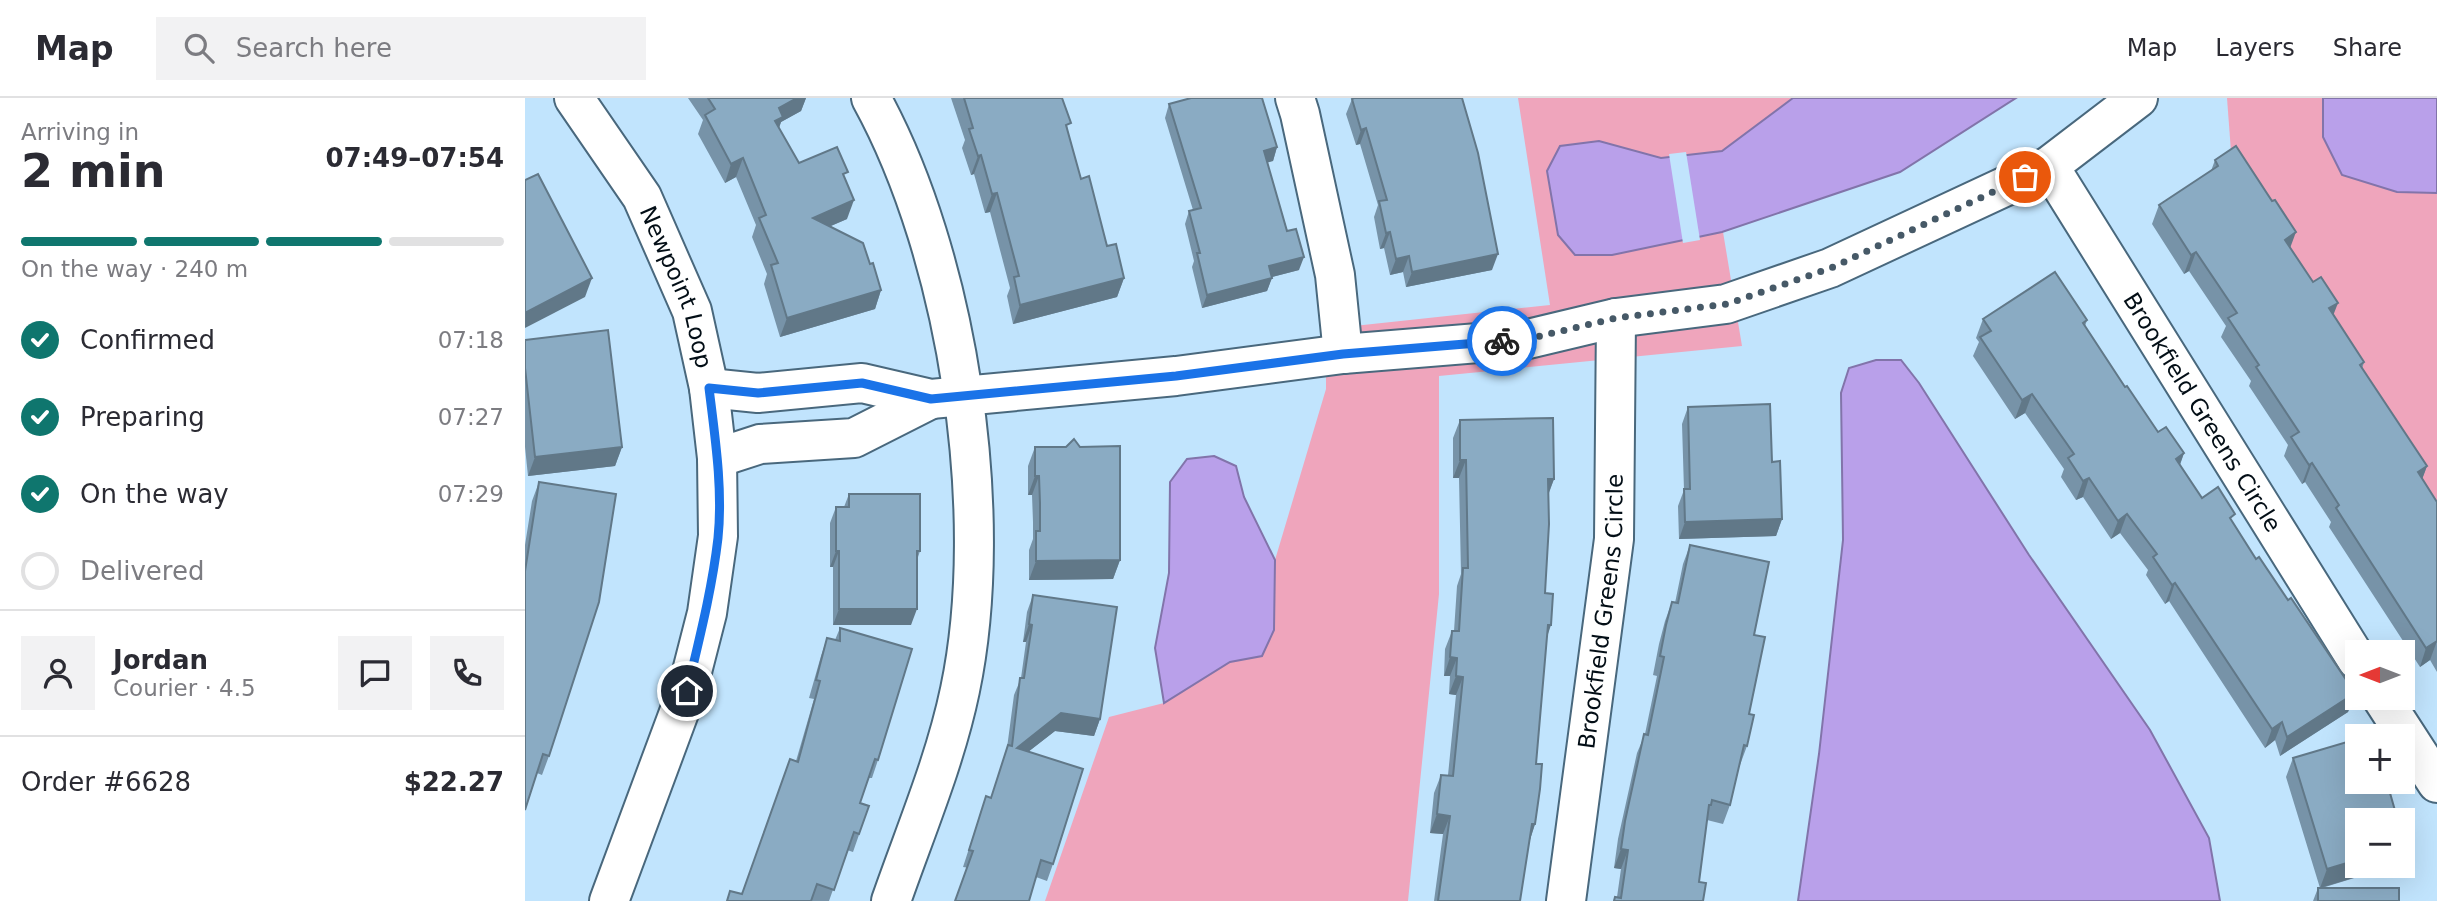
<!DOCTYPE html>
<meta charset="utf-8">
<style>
:root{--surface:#fff;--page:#f2f2f3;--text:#2b2b33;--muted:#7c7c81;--line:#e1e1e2;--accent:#0f766e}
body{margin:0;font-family:"DejaVu Sans",sans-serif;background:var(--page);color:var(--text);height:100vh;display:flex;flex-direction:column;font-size:26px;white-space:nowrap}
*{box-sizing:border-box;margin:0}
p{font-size:23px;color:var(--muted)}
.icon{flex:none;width:38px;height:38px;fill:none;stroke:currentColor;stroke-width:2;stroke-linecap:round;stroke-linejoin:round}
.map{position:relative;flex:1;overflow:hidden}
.details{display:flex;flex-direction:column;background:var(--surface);width:525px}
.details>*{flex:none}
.needle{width:46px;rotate:270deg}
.fabs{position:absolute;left:1820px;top:542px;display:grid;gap:14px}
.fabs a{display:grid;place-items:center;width:70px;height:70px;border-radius:0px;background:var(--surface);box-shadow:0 7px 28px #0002;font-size:35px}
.pin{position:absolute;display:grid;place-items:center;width:60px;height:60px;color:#fff;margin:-30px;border:4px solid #fff;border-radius:50%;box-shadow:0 2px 7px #0007}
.courier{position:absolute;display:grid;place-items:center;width:70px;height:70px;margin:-35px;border:5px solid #1a73e8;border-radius:50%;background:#fff;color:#222;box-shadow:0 2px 9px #0007}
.head em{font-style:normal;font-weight:800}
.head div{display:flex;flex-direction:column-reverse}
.head{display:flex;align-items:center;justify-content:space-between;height:119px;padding:0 21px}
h1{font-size:46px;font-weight:800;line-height:52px}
.bar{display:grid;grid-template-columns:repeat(4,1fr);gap:10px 7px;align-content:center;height:84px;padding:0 21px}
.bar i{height:9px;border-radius:5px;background:var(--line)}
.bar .current{background:var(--accent)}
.bar p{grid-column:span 4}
.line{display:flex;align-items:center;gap:18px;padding:0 21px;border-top:2px solid var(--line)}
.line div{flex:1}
.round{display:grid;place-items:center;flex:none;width:74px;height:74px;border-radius:0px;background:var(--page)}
ol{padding:0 21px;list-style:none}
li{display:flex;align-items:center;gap:21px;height:77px}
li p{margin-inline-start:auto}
li .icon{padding:7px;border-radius:50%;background:var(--accent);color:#fff;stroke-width:4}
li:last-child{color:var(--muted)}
li i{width:38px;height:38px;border:4px solid var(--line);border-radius:50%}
header{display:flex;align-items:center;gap:42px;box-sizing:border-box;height:98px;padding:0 35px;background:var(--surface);border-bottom:2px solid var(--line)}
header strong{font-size:33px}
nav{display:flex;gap:38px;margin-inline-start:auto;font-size:24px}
.search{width:490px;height:63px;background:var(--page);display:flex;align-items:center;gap:18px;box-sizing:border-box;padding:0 24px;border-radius:0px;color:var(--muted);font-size:26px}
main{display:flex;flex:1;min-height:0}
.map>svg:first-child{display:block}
.grass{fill:#efa5bc}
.water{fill:#b9a0ea;stroke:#8274aa;stroke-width:2}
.pier{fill:#c1e4fd}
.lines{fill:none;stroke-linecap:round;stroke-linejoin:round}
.minor-casing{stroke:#49687d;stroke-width:42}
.minor{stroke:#fff;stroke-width:38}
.wall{fill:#7793a8}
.shaded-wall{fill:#617888}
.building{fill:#8aabc3;stroke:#617888;stroke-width:2}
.done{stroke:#465967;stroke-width:7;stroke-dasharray:0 12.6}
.route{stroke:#1a73e8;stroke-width:9}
.labels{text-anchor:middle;stroke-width:6;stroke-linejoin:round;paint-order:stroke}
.street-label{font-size:23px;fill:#030e16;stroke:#c1e4fd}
</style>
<header>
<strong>Map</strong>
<div class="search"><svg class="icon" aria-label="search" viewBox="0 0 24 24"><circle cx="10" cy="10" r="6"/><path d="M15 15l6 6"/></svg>Search here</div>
<nav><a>Map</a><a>Layers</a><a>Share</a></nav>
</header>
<main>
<section class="details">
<div class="head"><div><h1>2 min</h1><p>Arriving in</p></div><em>07:49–07:54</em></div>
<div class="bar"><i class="current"></i><i class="current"></i><i class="current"></i><i></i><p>On the way · 240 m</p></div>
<ol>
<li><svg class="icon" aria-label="check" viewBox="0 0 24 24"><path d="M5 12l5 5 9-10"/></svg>Confirmed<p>07:18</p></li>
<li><svg class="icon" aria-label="check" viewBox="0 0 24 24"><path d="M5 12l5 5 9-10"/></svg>Preparing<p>07:27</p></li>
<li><svg class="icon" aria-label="check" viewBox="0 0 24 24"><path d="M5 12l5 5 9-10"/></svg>On the way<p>07:29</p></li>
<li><i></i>Delivered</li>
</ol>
<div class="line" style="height:126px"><a class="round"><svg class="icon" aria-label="person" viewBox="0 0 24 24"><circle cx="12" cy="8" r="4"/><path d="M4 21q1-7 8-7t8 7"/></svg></a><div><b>Jordan</b><p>Courier · 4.5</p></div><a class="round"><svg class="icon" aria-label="chat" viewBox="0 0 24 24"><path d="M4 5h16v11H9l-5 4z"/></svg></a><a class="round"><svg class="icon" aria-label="phone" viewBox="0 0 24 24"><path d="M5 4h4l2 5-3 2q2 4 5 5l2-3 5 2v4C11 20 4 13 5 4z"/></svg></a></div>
<div class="line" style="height:91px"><div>Order #6628</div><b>$22.27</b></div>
</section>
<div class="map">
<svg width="1912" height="803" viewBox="0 0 1912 803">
<rect width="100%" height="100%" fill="#c1e4fd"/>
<g class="grass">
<path d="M993,0h498l-116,74 -177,60 19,114 -303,30v218l-31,307h-363l64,-184 55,-14 66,-41 32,-7 12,-25 1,-70 51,-171v-60l224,-24z"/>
<path d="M1702,0h210v409l-205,-342z"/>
</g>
<g class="water">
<path d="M1268,0h223l-116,74 -178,60 -110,23h-37l-17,-20 -11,-64 13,-25 39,-5 62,17 61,-7z"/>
<path d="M1798,0h114v95l-40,-1 -55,-17 -19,-38z"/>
<path d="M1351,262h25l18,23 110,172 121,175 59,108 11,63h-422l21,-147 24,-214 -2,-147 8,-25z"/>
<path d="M689,358l22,10 8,31 31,63 -1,70 -12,26 -32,6 -66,41 -9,-55 14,-75 1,-91 17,-23z"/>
</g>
<path class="pier" d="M1161,54l14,88 -17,3 -14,-89z"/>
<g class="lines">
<g class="minor-casing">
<g id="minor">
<path id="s1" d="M49,0l68,99 50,114 17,77 8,70 1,78 -11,77 -20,78 -78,210"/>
<path d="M346,0c87,158 126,416 89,592 -15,72 -45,142 -69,211"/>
<path d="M770,0l5,16 35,161 8,79"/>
<path id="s2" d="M1524,68l308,494"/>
<path d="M184,290l49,5 104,-10 69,16 245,-23 167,-22 185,-15 88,-21 110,-14 104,-36 219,-102 89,-68"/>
<path d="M192,360l43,-14 94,-6 77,-39"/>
<path d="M1857,600l55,85"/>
<path id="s3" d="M1041,803l48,-362 2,-221"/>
</g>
</g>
<use href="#minor" class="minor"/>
</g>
<g class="wall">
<path d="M163,0h118l-5,13 -20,11 -2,6 20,35 46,17 2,39 -16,7 39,38 11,26 -6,19 -95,28 -16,-53 3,-10 -15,-37 4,-12 -20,-48 -11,6 -27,-49 5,-14z"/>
<path d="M426,0h111l6,33 13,48 26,67 17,32 -7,19 -104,27 -6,-28 3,-8 -20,-76 -5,1 -11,-39 -3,1 -9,-27 3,-8z"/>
<path d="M827,1l140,171 -86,17 -3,-15 -13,3 -6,-27 -4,1 -6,-32 4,-12 -18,-61 -4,1 -10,-31z"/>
<path d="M644,6l108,43 -4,14 -6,1 32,108 -27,7 -5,14 -65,17 -10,-41 2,-6 -9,-37 4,-13 4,-1 -28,-92z"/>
<path d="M1690,62l75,88 74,114 -2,7 65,97 -5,13 15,23v170l-7,-12 -10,7 -91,-140 2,-5 -26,-40 -3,2 -18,-28 4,-11 -39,-59 2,-5 -30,-44 5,-11 -37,-55 -5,3 -32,-50 7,-19 52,-34z"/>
<path d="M1458,221l104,1 -2,6 40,61 33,45 26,21 -4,12 22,33 31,24 23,37 32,41 67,93 -7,19 -68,44 -5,-16 -10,8 -96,-147 -4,3 -19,-29 2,-5 -28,-37 -9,6 -28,-42 -7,3 -15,-23 3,-8 -39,-56 -10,6 -42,-63 6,-14 -3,-4z"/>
<path d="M0,242l97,107 -7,19 -87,10 -3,-29z"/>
<path d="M1163,309l84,55 10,57 -6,17 -97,3 -1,-33 6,-16 -2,-66z"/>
<path d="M935,322l94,59 -5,14 -4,100 1,45 -10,126 -1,60 -6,18 -9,59h-86l9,-67 -13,-1 4,-40 7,-18h7l8,-80 -7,-1 1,-18h-6l1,-27 7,-18h2l3,-45 4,-12 -2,-96h-6v-40z"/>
<path d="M510,349l85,113 -7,19 -84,1v-30l4,-11v-17l-1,-27h-4v-29z"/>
<path d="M14,384l10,274 -7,19 -5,-2 -12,37v-265l7,-44z"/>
<path d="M324,396l71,57 -3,9 -6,65h-78v-58h-3v-44l6,-16h8z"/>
<path d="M1165,447l64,90 -7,111 -7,19h-1l-9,40 -7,19 -16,-4 -8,62 4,19h-90l2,-4h2l4,-28 -7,-1 4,-29 19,-86 8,-19 12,-58 -4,-1 6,-31 6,-23 7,-19 3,1 8,-39z"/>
<path d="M508,497l67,124 -6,17 -39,-5 -27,21 25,112 -6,17 -11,-4 -73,-10 23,-71 5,2 16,-50 7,-53 7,-17 5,-36h-3l4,-30z"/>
<path d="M315,530l38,132 -6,18h-4l-8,25 9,3 -16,46 -6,-2 -18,51h-103l16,-7 54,-133 18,-62 -5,-1 12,-42 6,-18 8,2z"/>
<path d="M1768,660l64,108h36l-71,22 77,13h-86l5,-13h2l-34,-111z"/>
</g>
<g class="shaded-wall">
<path d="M272,0h9l-5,13 -20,11 -5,14 -7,4 10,-32z"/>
<path d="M841,30l-6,16 -4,1 5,-15z"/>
<path d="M752,49l-4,14 -14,4 5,-14z"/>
<path d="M456,57l-7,19 -3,1 7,-19z"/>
<path d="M218,60l-7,19 -11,6 6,-19z"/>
<path d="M472,95l-7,19 -5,1 7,-19z"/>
<path d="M329,102l-7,19 -40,17 6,-18z"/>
<path d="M865,134l-6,16 -4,1 6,-16z"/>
<path d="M1771,134l-7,19 -4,-11z"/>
<path d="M1671,154l-7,19 -5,3 7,-19z"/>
<path d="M973,156l-6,16 -86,17 6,-15z"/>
<path d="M884,158l-6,16 -13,3 6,-16z"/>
<path d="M779,159l-5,13 -35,9 5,-13z"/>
<path d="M67,180l-7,19 -60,31v-15z"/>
<path d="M599,180l-7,19 -104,27 7,-19z"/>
<path d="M747,180l-5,13 -65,17 5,-13z"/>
<path d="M356,192l-6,19 -95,28 7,-19z"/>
<path d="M1813,205l-7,18 -2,-13z"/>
<path d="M1507,296l-7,19 -10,6 7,-19z"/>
<path d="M97,349l-7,19 -87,10 7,-19z"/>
<path d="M1659,355l-7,19 -1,-13z"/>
<path d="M935,362h6l-7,18h-6z"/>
<path d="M1787,365l-7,19 -3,2 7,-19z"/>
<path d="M1902,368l-7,19 -2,-13z"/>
<path d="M510,378h4l-7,19h-4z"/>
<path d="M1564,380l-6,19 -7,3 7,-19z"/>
<path d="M1023,381h6l-7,18z"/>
<path d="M1602,416l-7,19 -9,6 7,-18z"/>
<path d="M1257,421l-6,17 -97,3 6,-17z"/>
<path d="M311,453h3l-6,16h-3z"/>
<path d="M595,462l-7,19 -84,1 7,-19z"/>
<path d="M1650,485l-6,18 -4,3 7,-19z"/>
<path d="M314,511h78l-6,16h-78z"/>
<path d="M504,526l3,1 -6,17h-3z"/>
<path d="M1023,527h3l-6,18z"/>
<path d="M1912,543l-7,19 -10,7 6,-19z"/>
<path d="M925,559l7,1 -7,18h-6z"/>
<path d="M931,578l7,1 -7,18 -7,-1z"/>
<path d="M1830,595l-7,19 -68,44 7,-19z"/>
<path d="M536,615l39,6 -6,17 -39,-5 -44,34 6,-17z"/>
<path d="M1757,624l-7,18 -10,8 7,-19z"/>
<path d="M912,716l13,2 -7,18 -13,-1z"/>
<path d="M1007,726h3l-6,19z"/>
<path d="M1096,751l7,1 -7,19 -7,-1z"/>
<path d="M1832,762v6h36l-73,22 7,-19z"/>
</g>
<g class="building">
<path d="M183,0h89l-18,10 4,9 -8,4 24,42 38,-16 11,25 -5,2 11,26 -41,18 50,25 7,21 3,-1 8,27 -94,28 -16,-53 7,-2 -19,-45 7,-3 -23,-57 -12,6 -26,-49 10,-6z"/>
<path d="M439,0h98l9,25 -5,2 15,54 8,-3 18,70 9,-2 8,34 -104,27 -6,-28 5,-1 -22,-83 -5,1 -11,-39 -3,1 -9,-27 4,-1z"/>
<path d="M666,0h71l15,49 -13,4 23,80 9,-2 8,28 -35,9 3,12 -65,17 -10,-42h3l-11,-42 12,-3 -32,-104z"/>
<path d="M829,0h108l16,55 20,101 -86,18 -3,-16 -13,3 -6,-27 -4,1 -7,-32 8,-1 -21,-72 -5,2 -9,-31z"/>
<path d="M1711,48l36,55 3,-1 21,32 -11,8 28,42 8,-5 17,26 -9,5 35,54 -4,3 67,101 -9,6 19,30v139l-11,7 -90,-140 3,-3 -14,-22 -13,-20 -3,2 -18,-28 8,-5 -43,-65 3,-2 -31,-47 9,-5 -41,-61 -5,3 -32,-50 59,-39 -3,-6z"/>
<path d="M13,76l54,104 -67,35v-133z"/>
<path d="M1530,174l32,48 -4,3 42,64 2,-1 31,46 8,-5 18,26 -8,6 26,39 16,-11 17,27 -5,4 26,41 3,-2 29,43 3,-2 64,95 -68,44 -5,-15 -10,7 -97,-146 -3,2 -19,-28 4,-3 -30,-40 -9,7 -29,-43 -6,3 -15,-23 6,-4 -42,-60 -10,6 -42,-63 11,-6 -8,-12z"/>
<path d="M83,232l14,117 -87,10 -10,-89v-28z"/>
<path d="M1245,306l2,58 8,-1 2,58 -97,3 -1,-33h6l-2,-82z"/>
<path d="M1028,320l1,61h-6l1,45 -4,69 8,1 -2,31h-3l-12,139h6l-2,25 -5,35h-3l-12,77h-82l12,-85 -13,-2 4,-39 12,1 10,-99 -7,-1 1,-18 -7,-1 2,-26h7l4,-63h5l-2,-108h-6v-40z"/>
<path d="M549,341l6,8 40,-1v114l-84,1v-30h4v-28l-1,-27h-4v-29h31z"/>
<path d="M14,384l77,12 -17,108 -50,154 -6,-2 -18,56v-239z"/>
<path d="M324,396h71v57h-3v58h-78v-58h-3v-44h13z"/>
<path d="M1165,447l79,17 -15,73 11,2 -16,77 5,1 -7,31 -3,-1 -14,60 -18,-5 -1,5h-2l-10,77 7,1 -3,18h-89l1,-4 6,1 7,-48 -7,-1 4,-28 19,-87 4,1 16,-78 -4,-1 6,-31 6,-23 6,1z"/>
<path d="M508,497l84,12 -17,112 -39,-6 -44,35 66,21 -30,95 -12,-4 -12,41h-74l18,-50 -4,-1 17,-54 5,2 17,-53 4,1 8,-68h4l8,-53 -3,-1z"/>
<path d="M315,530l72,21 -34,111 -3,-1 -15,44 9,3 -10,28 -5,-2 -20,58 -17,-6 -6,17h-84l3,-10 12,3 48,-135 8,3 22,-81 -4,-1 11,-42 13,3z"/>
<path d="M1852,635l2,4h-16z"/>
<path d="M1832,641v43h35l3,9 -5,2 8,28h-41v39l-30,9 -34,-111z"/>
<rect x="1793" y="790" width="81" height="13"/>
</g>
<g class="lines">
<path class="done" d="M977,243l26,-2 88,-21 111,-14 104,-36 194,-91"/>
<path class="route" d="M162,593c12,-51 25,-101 31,-153 5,-49 -3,-101 -9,-150l49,5 104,-10 69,16 245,-23 167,-22 159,-13"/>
</g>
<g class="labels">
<g class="street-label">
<text dy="8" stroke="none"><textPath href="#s1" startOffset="217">Newpoint Loop</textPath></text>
<text dy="8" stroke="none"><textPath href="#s2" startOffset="290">Brookfield Greens Circle</textPath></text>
<text dy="8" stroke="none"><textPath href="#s3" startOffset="292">Brookfield Greens Circle</textPath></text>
</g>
</g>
</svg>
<div class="fabs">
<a><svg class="needle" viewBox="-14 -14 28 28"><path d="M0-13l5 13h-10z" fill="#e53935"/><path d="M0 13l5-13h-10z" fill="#7c7c81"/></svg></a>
<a>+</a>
<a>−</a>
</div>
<div class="pin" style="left:1500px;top:79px;background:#ea580c"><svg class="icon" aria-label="bag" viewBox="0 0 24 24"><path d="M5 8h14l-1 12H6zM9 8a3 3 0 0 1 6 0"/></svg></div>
<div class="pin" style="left:162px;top:593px;background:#1f2937"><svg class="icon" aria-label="home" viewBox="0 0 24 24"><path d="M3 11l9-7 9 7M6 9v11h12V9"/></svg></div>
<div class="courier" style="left:977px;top:243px"><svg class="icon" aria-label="bike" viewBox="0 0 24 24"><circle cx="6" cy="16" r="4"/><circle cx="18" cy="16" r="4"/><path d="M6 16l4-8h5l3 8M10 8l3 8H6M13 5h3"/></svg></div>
</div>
</main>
